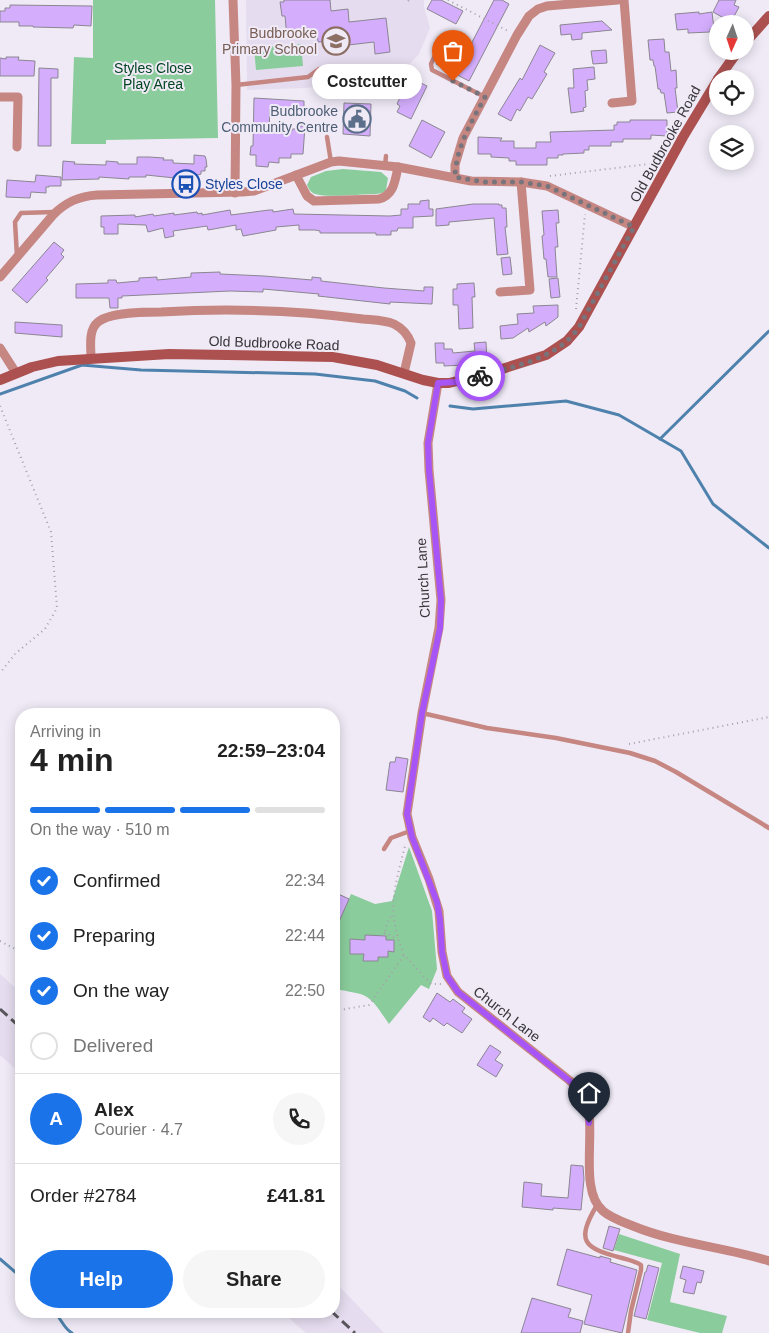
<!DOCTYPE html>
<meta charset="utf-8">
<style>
:root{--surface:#fff;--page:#f6f6f6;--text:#222;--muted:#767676;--line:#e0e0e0;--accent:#1a73e8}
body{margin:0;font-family:Helvetica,sans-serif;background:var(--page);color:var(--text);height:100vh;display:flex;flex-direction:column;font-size:19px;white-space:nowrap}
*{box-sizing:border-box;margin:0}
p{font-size:16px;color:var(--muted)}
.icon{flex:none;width:28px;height:28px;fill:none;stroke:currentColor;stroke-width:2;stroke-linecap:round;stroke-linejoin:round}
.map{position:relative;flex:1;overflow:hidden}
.side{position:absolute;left:15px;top:708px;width:325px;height:610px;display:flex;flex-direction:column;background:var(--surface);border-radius:20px;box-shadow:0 2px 12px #0003}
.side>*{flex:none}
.needle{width:32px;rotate:183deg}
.fabs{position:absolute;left:709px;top:15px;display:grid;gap:10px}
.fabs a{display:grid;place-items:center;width:45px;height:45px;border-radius:50%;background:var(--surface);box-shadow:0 2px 12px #0003;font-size:25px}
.pin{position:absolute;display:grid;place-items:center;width:42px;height:42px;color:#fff;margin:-51px -21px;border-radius:50% 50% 50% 0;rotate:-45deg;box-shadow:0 0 5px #0007}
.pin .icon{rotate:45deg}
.courier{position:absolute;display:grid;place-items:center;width:50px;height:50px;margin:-25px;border:4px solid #a855f7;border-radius:50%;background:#fff;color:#222;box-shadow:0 1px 6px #0007}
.bubble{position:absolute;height:35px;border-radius:18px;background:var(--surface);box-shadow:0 2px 12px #0003;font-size:16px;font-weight:600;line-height:35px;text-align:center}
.summary em{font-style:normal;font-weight:600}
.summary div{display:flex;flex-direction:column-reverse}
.summary{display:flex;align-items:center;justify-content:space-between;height:85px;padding:0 15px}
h1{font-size:32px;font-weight:600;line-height:38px}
.bar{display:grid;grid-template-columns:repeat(4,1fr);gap:8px 5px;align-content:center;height:60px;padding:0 15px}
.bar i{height:6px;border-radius:4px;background:var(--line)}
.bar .on{background:var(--accent)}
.bar p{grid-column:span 4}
.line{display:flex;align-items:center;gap:12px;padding:0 15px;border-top:1px solid var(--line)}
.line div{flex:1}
.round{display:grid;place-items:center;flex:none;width:52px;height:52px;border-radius:26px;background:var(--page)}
ol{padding:0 15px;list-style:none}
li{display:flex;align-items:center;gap:15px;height:55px}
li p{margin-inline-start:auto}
li .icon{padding:5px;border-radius:50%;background:var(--accent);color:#fff;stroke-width:4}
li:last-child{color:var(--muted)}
li i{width:28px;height:28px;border:2px solid var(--line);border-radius:50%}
.cta{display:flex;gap:10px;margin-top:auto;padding:10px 15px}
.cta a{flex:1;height:58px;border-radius:30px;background:var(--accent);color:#fff;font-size:20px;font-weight:600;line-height:58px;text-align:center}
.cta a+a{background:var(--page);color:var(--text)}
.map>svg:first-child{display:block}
.built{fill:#e5ddef}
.green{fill:#8acc9b}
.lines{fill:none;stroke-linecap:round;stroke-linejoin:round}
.stream{stroke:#4e82ad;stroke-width:3}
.building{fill:#d4aefd;stroke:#8b8691}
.path{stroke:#a5a1aa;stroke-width:2;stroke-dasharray:1 4;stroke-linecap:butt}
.lane{stroke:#c68682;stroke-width:4.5}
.street{stroke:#c68682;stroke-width:9}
.secondary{stroke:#ac5150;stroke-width:10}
.rail{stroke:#58555b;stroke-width:3;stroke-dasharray:10 5;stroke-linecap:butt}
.done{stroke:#78747c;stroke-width:5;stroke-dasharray:0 9}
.route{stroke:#a855f7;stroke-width:6}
.labels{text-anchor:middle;stroke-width:4;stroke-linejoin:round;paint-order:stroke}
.education-label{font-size:14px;fill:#785e54;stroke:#efeaf6;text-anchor:end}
.park-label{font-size:14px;fill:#02441f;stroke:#efeaf6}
.service-label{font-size:14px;fill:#4e5e75;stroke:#efeaf6;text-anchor:end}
.street-label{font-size:14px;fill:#38353a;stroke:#efeaf6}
.transit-label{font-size:14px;fill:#164399;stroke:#efeaf6;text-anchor:start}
</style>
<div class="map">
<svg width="769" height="1333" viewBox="0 0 769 1333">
<rect width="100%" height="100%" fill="#efeaf6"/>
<g class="built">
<path d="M246,0h178v7l6,21 -11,26 -20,22 -93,12 -59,2z"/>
<path d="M0,974l21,19v81l-21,-19z"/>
<path d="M334,1281l50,52h-78l-25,-22h53z"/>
</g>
<g class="green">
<path d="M93,0h122l3,138 -112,2v4h-35l3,-87 19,1z"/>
<path d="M301,44l2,22 -47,4 -2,-22z"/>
<path d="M343,169l38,3 7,6 -2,12 -4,3 -6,1c-16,0 -47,4 -61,0 -5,-2 -6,-5 -8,-9l4,-8 15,-6z"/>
<path d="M409,847l23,64 5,58 -8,20 -8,-4 -32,39c-21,-31 -19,-29 -55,-35v-56l17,-39 24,10 17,-3z"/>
<path d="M619,1234l61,20 -10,48 57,14 -5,17h-22l-53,-13 15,-57 -48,-13z"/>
</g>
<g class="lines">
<g class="stream">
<path d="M0,394l82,-29 59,5 174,4 60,7 30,10 12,7"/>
<path d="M450,406l23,3 93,-8 53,14 62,36 32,53 56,44"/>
<path d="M660,439l109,-108"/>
<path d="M0,1259l21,18"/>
<path d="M52,1311c9,5 10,16 20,22"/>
</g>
</g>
<g class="building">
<path d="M284,0h46l1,11 17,-2 1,13 37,-4 4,34 -15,2 -1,-12 -43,5 -1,-6 -12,1 -1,-9 -30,4 -2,-21h-3l-2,-14h4z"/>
<path d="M432,0h9l22,11 -7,13 -29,-15z"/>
<path d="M494,0h8l7,4 -40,77 -33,-17 14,-26 19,10z"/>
<path d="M719,0h17l-2,5 5,2 -8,15 -18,-10z"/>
<path d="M10,5l82,1 -1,20 -17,-1 -1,3 -40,-1v-1h-14v-4h-19v-11h5v-3h5z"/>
<path d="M699,12v2l13,-2 2,17h-4v3l-22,1v-4l-11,1 -2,-16z"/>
<path d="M602,21l10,9 -30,3v6l-10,1 -1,-6 -10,1 -1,-10z"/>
<path d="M664,39l1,13h4l2,19 5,-1 1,18h-2l3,24 -11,1 -3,-20h-3l-1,-4h-2l-3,-23h-1l-1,-6h-3l-2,-20z"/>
<path d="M540,45l15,8 -11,19 3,2 -15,25 -4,-2 -8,14 -3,-2 -6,12 -13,-7 22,-36 2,2z"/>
<path d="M606,50l1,13 -14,1 -2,-13z"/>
<path d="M6,57h13l-1,3 17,1 -1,15h-34v-18l6,1z"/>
<path d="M594,67l1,12 -8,1 1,10 -3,1 1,16 -3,1 1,3 -13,2 -3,-25h6l-1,-19z"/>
<path d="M39,68l19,1v9h-7v68h-13z"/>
<path d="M407,72l8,4 -2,3 14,7 -16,33 -14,-7 3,-6 -3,-2 5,-11 -4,-3z"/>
<path d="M254,98l50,3v9l-34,-1 -1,21 23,1v-2h5v-3h8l-2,28h-12v4h-12v5l-10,-1 -1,5 -12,-1v-11h-6l1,-9h2z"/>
<path d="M344,103l27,1 -1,32 -27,-2z"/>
<path d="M422,120l23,12 -14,26 -22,-12z"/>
<path d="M630,120h37v16l-16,-1v4h-28v3h-12v4h-22v4h-5v3l-21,1v1h-5v3h-11v7h-31v-4h-7v-3l-18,-1v-3h-13v-17l24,1 -2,3h14v7h22v-6h15l-1,-10 64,-2v-5h3v-3h13z"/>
<path d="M194,155l11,1 1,3 1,8h-2v4h-4v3l-3,1h-19l-4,1v2l-29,-3v2h-17v2l-30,-2v2l-37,1 1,-19 12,1 -1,2 32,1v-4l12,1v2h19v-7h12l15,1 -1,2h10v3l21,1z"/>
<path d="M36,175l25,2v9h-12v1h-3v6l-15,-1 -1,6 -24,-1 1,-17 28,2z"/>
<path d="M429,200v9h4v7l-20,1v11h-15l-1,3h-6v4h-15v-2h-56v-2l-5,-1h-16v-5l-23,2v3l-33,6 -2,-7 -5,1v-5l-28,5 -1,-4 -34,5 1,5 -9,2 -2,-10 -15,4 -2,-7 -28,-1v10h-14v-7h-3v-11l34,-1v2l18,-3 1,2 20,-3v2l23,-3 1,2 4,-1v2l28,-5 1,5 38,-5h4v2l20,-3 1,5 96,2 11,-1v-6h7v-5h12v-3z"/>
<path d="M473,204h26v1h3v3h4l1,19h-2l3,27 -11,1 -3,-37 -45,4v3l-13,1v-17z"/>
<path d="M558,210l1,13h-3l2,24h-3l2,30h-9l-2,-18h-2l-2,-23 2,-1 -2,-24z"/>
<path d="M54,242l10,8 -3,4 3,3 -18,21 2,2 -21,23 -15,-13z"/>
<path d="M510,257l2,17 -9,1 -2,-17z"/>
<path d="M220,272v2l44,2 48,4v-3l9,1v3l63,7 40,3v-4h9l-1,17 -42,-2v2l-72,-8 1,-2 -56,-5v3l-33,-1 -108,5v2h-4v10h-8l-1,-10h-33v-14l32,-1v-3h8l1,3 22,-2v-3l18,-1v3l34,-3v-4z"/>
<path d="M558,278l2,19 -9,1 -2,-19z"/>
<path d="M474,283l1,14h-3l1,31 -14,1 -1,-24h-5v-16h4v-5z"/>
<path d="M558,305v12l-12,9 -1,-4 -16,10 -1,-4 -15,10 -12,1 -1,-13 18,-2 -1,-10 17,-1 -1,-7z"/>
<path d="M15,322l47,3v12l-47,-4z"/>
<path d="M486,342l1,19 -21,1v3l-22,1v-3h-8l-1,-20h9v6h8l1,4 22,-2 -1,-8z"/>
<path d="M396,757l12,2 -5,33 -17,-2 4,-28h5z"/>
<path d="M334,892l15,7 -15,34z"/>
<path d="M365,935l21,1v4h8v12l-6,-1v6h-10v4h-15l1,-7h-14v-15l15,1z"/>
<path d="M437,993l13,9 3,-3 12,9 -3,4 10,7 -10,14 -15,-10 -3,3 -11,-8 -3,4 -7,-5z"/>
<path d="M490,1045l11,7 -6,8 8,5 -7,12 -19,-12z"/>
<path d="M571,1165l12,1 1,13 -3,31 -28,-2v2l-31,-3 2,-25 18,2 -1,12 27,2z"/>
<path d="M609,1226l11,3 -7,22 -10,-3z"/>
<path d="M567,1249l33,9v-2l11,3 -1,3 27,8 -15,63 -38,-9 8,-29 -35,-10z"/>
<path d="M648,1265l11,3 -13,51 -12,-3 11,-44h1z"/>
<path d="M683,1266l21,5 -3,12 -4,-1 -3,12 -11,-2 3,-12 -6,-2z"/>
<path d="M532,1298l39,11 -3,8 15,4 -3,12h-59z"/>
</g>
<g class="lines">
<g class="path">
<path d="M448,0l60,31"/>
<path d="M408,1l1,-1"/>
<path d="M550,176l107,-13"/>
<path d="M576,309l9,-95"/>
<path d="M0,406l51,126 6,76 -12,21 -30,25 -15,19"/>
<path d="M629,744l140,-27"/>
<path d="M384,933l14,6"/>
<path d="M384,936l3,-13 5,-9"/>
<path d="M0,941l21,11"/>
<path d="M404,955c-18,-44 -10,-65 1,-109"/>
<path d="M334,1011l35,-6 35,-50 27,29h10"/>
</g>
<g class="lane">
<path d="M443,38l-12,26 1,6 53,27"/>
<path d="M236,85l72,-8 11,-8 24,-2"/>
<path d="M327,137l4,25"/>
<path d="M385,166l1,-10"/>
<path d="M17,256l-2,-34 6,-9 33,-1"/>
<path d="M422,713l65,15 69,10 74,15 25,8 21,11 93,56"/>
<path d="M384,849l7,-11 19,-7"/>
<path d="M597,1205c-22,37 -13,43 25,53 7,2 13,3 19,7v5l-10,41 -3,22"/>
</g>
<g class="street">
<path d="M233,0l3,85 -1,108"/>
<path d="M0,97h18l-1,50"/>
<path d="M612,103l20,-2 -8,-101"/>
<path d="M296,175l11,21 7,5 65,-2c15,-4 16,-18 19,-32"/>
<path d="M455,177v-12l8,-27 54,-103 12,-19 9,-7 9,-3 71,-6"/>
<path d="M0,277l53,-62c13,-13 26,-19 44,-20l145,-3 12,-1 77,-29 8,-1 59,6 73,14 50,1 26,4 87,41"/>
<path d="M500,292l30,-2 -9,-108"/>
<path d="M0,348l16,25"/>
<path d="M91,358c0,-11 -3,-28 7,-36 12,-10 47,-10 63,-10 68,-4 135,-2 202,7 10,1 22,1 31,5 8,4 14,11 17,19l-7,30"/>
<path d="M438,383l-10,60 1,27 12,130 -2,28 -17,85 -15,101 5,23 17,42 10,32 3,41 5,24 11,16 111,88c7,6 13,12 17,21 11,29 -8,89 17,110 8,7 20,11 30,15 44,18 91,21 136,35"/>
</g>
<g class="secondary">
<path d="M745,43l24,-27"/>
<path d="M718,79l20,-28"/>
<path d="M0,380l32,-13 26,-6 111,-7 164,3 44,8 46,15 15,3h11l37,-9 60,-19 21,-14 12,-14 104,-190 35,-58"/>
</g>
<g class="rail">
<path d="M0,1009l21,19"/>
<path d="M331,1311l24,22"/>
</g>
</g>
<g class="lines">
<path class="done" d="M453,81l32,16c-14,26 -29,50 -30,80l28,5h38l26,4 87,41 -55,100c-21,32 -65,39 -99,49"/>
<path class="route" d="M480,376l-25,6 -17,1 -10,60 1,27 12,130 -1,28 -18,85 -15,101 5,23 25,65 3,18 2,32 5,24 11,16 118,94 10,15 3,22"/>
</g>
<defs>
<g id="school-ring" transform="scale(1.4375)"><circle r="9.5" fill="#efeaf6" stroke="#8d6e63" stroke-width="1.5"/><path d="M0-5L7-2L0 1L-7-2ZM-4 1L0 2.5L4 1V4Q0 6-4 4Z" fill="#8d6e63"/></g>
<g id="civic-ring" transform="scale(1.4375)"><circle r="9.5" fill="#efeaf6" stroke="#5c6f8a" stroke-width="1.5"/><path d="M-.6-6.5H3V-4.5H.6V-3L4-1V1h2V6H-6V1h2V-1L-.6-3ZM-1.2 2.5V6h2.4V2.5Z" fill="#5c6f8a"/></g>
<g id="bus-ring" transform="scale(1.4375)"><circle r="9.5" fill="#efeaf6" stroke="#1a4fb4" stroke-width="1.5"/><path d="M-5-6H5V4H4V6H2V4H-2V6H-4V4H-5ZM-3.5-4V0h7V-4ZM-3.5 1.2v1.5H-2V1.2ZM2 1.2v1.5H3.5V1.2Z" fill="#1a4fb4"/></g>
</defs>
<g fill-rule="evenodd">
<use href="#school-ring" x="336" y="41"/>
<use href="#civic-ring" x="357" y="119"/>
<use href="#bus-ring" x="186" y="184"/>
</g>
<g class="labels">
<g class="education-label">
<text x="317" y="38">Budbrooke<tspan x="317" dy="16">Primary School</tspan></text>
</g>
<g class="park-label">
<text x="153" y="73">Styles Close<tspan x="153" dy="16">Play Area</tspan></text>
</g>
<g class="service-label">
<text x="338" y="116">Budbrooke<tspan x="338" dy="16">Community Centre</tspan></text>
</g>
<g class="street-label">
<text transform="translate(665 144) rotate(-61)" y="5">Old Budbrooke Road</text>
<text transform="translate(274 343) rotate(2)" y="5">Old Budbrooke Road</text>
<text transform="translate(423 578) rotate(-93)" y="5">Church Lane</text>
<text transform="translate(507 1014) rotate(38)" y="5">Church Lane</text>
</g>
<g class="transit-label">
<text x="205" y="189">Styles Close</text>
</g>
</g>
</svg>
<div class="fabs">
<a><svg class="needle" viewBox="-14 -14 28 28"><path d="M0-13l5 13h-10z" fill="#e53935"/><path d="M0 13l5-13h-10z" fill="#767676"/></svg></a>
<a><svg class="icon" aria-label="locate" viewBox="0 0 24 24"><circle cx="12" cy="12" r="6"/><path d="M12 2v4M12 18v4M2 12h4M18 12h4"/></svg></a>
<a><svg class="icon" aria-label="layers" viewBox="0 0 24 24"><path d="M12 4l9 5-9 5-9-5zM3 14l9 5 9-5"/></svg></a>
</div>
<div class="pin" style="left:453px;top:81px;background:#ea580c"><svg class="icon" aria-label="bag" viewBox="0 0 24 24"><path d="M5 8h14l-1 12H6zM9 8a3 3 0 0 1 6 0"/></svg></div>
<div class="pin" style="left:589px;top:1123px;background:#1f2937"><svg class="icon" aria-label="home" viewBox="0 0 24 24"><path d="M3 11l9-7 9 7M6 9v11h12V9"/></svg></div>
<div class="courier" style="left:480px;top:376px"><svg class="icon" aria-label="bike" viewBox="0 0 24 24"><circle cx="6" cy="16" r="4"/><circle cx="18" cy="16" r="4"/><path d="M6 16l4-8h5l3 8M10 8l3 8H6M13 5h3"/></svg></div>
<div class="bubble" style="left:312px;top:64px;width:110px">Costcutter</div>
<section class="side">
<div class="summary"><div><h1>4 min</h1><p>Arriving in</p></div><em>22:59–23:04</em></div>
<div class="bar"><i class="on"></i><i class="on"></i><i class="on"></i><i></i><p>On the way · 510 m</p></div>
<ol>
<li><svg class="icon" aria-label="check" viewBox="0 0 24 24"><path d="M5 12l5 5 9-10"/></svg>Confirmed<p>22:34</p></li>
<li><svg class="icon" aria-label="check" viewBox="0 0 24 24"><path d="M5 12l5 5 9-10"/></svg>Preparing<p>22:44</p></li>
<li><svg class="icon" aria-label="check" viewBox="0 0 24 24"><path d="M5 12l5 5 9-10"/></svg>On the way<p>22:50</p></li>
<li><i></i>Delivered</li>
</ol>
<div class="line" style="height:90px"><b class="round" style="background:var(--accent);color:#fff">A</b><div><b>Alex</b><p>Courier · 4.7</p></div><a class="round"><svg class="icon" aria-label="phone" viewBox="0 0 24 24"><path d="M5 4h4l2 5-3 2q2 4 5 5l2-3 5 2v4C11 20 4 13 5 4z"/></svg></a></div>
<div class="line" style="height:65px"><div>Order #2784</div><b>£41.81</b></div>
<div class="cta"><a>Help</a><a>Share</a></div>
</section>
</div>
